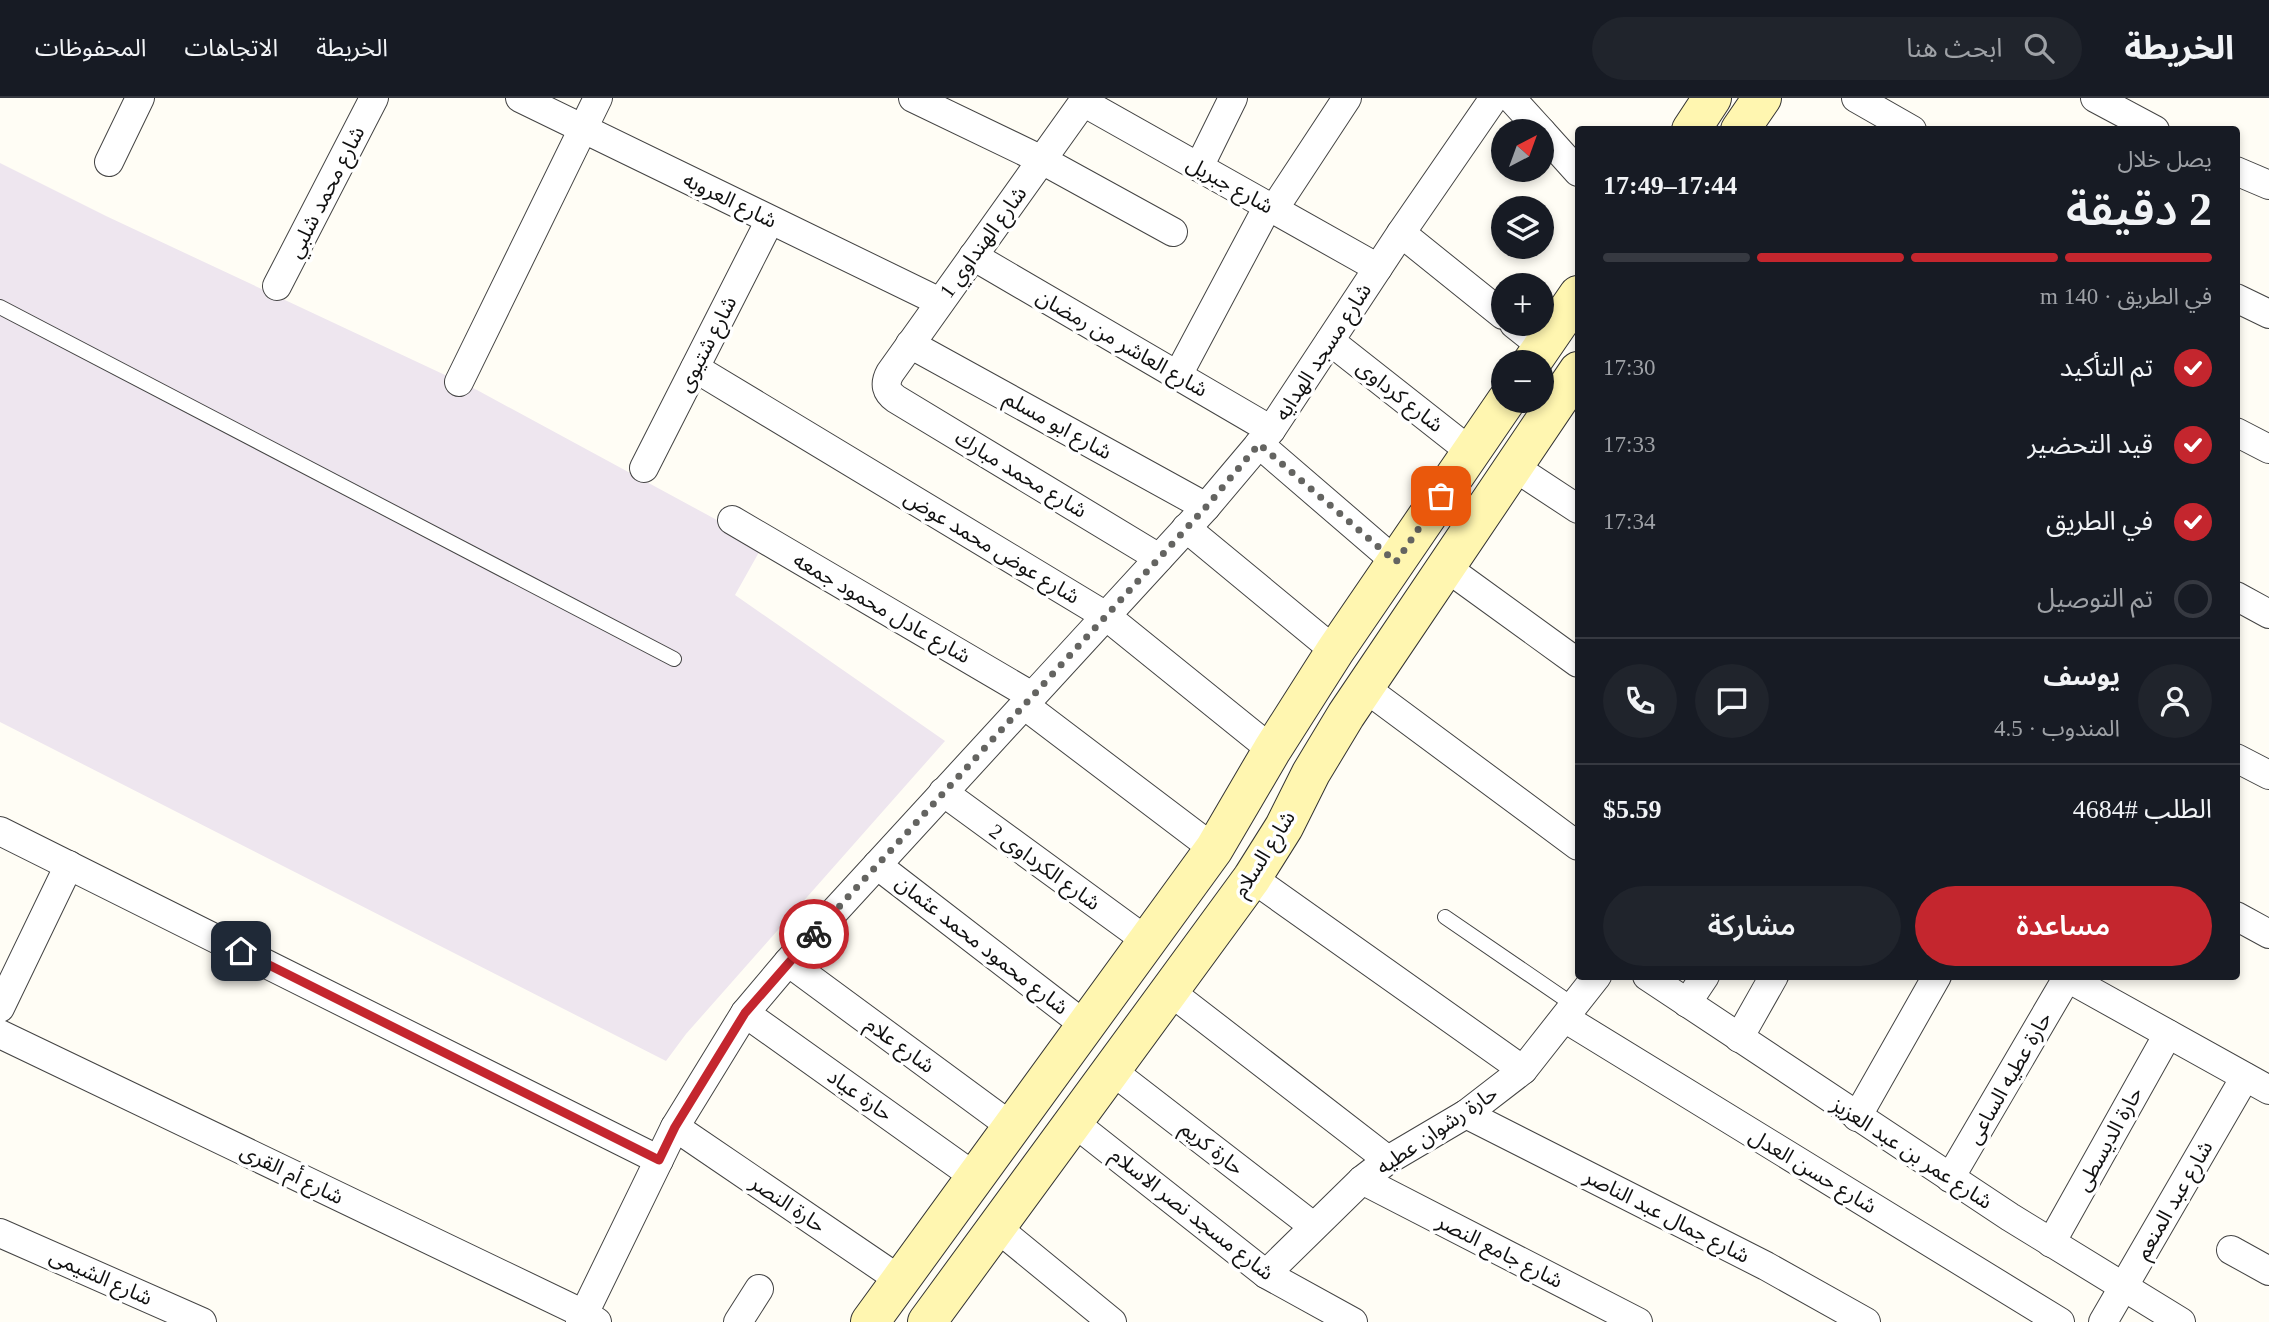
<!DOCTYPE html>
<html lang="ar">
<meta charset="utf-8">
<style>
:root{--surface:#171b24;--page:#20242c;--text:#f1f3f6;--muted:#9ea1a6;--line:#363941;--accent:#c4262e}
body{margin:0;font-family:"Times New Roman","Noto Sans Arabic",serif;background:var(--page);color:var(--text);direction:rtl;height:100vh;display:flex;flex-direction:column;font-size:26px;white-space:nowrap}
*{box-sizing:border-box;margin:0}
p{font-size:23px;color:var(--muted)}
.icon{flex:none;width:38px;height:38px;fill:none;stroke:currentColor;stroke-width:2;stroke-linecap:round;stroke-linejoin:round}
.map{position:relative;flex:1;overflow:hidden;direction:ltr}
.details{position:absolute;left:1575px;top:28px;width:665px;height:854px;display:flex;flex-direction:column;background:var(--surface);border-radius:7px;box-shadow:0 4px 10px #0003;direction:rtl}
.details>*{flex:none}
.needle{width:46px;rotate:41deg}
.fabs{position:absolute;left:1491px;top:21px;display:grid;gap:14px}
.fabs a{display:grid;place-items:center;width:63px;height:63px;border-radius:50%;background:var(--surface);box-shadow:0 4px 10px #0003;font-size:35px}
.pin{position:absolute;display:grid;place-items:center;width:60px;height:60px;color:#fff;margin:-30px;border-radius:14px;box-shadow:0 4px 10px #0006}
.courier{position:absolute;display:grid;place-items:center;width:70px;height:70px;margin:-35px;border:5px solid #c4262e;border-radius:50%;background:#fff;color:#222;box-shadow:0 2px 9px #0007}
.head em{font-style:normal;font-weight:600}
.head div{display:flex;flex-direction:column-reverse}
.head{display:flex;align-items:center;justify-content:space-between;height:119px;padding:0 28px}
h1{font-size:46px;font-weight:600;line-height:52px}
.bar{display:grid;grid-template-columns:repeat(4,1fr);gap:10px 7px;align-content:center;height:84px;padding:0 28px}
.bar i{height:9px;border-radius:5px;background:var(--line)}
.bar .active{background:var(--accent)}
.bar p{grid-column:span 4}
.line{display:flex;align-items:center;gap:18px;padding:0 28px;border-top:2px solid var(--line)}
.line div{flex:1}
.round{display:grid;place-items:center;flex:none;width:74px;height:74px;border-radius:37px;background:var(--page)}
ol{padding:0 28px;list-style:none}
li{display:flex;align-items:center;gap:21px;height:77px}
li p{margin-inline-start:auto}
li .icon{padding:7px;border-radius:50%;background:var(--accent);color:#fff;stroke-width:4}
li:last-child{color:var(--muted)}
li i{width:38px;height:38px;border:4px solid var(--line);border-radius:50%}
.button{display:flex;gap:14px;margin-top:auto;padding:14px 28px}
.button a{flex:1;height:80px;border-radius:42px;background:var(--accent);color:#fff;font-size:28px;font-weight:600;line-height:80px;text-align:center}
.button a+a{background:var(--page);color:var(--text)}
header{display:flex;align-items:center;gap:42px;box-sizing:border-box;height:98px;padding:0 35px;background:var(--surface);border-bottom:2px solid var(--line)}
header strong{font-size:33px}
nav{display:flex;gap:38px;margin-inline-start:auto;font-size:24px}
.search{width:490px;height:63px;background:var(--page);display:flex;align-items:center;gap:18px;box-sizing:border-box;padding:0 24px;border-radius:38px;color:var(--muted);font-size:26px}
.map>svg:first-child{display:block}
.industrial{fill:#eee6ef}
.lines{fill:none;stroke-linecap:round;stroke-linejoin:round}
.lane-casing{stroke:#444;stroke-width:16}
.street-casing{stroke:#444;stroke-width:30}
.secondary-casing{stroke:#333;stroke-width:40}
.lane{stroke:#fff;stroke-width:14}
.street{stroke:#fff;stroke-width:28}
.secondary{stroke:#fff6b0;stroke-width:38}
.done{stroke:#646461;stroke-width:7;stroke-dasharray:0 12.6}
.route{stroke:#c4262e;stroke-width:9}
.labels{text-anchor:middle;stroke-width:7;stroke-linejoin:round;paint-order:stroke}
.street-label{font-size:21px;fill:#111;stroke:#fff}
</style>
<header>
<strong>الخريطة</strong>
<div class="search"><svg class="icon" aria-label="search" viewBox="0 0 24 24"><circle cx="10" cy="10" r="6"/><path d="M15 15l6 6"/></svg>ابحث هنا</div>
<nav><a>الخريطة</a><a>الاتجاهات</a><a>المحفوظات</a></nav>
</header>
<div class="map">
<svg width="2269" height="1224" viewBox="0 0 2269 1224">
<rect width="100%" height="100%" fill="#fffdf5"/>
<path class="industrial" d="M0,65l106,53 371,174 286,155 -28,50 210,146 -259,293 -20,27 -666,-339z"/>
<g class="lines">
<g class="lane-casing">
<g id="lane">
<path d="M0,209l674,352"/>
<path d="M1445,819l130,89"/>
</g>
</g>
<g class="street-casing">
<g id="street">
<path d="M520,0l420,204"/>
<path d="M913,0l129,62 131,72"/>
<path d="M1086,0l-196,275c-6,11 -4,19 6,26l263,159"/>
<path d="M1511,0l30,33"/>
<path d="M1856,0l56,32"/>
<path d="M2095,0l60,32"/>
<path d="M1083,4l295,166"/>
<path d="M1542,34l36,40"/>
<path d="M109,64l31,-64"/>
<path d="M1199,69l34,-69"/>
<path d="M2236,73l33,14"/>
<path d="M1274,111l73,-111"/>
<path d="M1401,135l102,82"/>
<path d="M973,158l298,174"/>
<path d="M277,188l97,-188"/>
<path d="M2236,200l33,16"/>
<path d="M1514,226l29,23"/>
<path d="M1330,243l141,111"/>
<path d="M910,246l296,163"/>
<path d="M695,270l411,248 166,134"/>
<path d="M1178,277l90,-169"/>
<path d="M459,284l139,-284"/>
<path d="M2236,334l33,17"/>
<path d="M1259,346l137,118"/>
<path d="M1514,369l64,42"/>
<path d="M644,370l126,-248"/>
<path d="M732,422l300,176"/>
<path d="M1186,430l149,123"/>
<path d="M1447,470l131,95"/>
<path d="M2236,498l33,18"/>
<path d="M1365,590l213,158"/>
<path d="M1024,607l190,144"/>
<path d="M2236,660l33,17"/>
<path d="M943,694l204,149"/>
<path d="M0,733l659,329"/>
<path d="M877,767l209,161"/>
<path d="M1252,780l271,192"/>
<path d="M2236,818l33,18"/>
<path d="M788,864l224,165"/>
<path d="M1647,878l363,241 171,105"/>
<path d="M2064,878l205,114"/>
<path d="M1168,892l220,170"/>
<path d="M1687,905l18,-27"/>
<path d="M0,910l69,-143"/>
<path d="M745,915l230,164"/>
<path d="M1566,921l494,303"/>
<path d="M0,936l584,280 13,8"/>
<path d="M1739,940l35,-62"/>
<path d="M1111,972l202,156"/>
<path d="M1466,1016l300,152 100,56"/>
<path d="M1857,1019l80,-141"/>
<path d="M1072,1023l194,153 87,48"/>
<path d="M675,1029l225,153"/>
<path d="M1950,1080l117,-200"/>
<path d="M1362,1082l276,142"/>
<path d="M996,1129l116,95"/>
<path d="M0,1135l202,89"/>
<path d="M2051,1145l117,-209"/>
<path d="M2231,1152l38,21"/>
<path d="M1266,1176l96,-94 26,-20 78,-46 57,-44 74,-94"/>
<path d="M580,1224l95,-195 70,-114 43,-51 418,-455 65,-77 130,-197 93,-135"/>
<path d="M738,1224l21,-33"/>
<path d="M2103,1224l142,-245"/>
</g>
</g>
<g class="secondary-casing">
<g id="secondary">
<path d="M1691,32l21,-32"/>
<path d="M1740,32l22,-32"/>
<path d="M1532,264l46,-67"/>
<path d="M870,1224l344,-473 58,-99 63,-99 171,-250"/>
<path d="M927,1224l325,-444 32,-51 27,-54 35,-58 232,-344"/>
</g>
</g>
<use href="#lane" class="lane"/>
<use href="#street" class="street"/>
<use href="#secondary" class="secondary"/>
</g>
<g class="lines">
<path class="done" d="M814,836l392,-427 53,-63 137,118 45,-66"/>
<path class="route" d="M241,853l418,209 16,-33 70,-114 69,-79"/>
</g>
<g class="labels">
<g class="street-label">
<text transform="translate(1230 87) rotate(29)" y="7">شارع جبريل</text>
<text transform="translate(326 94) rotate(-63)" y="7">شارع محمد شلبي</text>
<text transform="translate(730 102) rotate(26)" y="7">شارع العروبه</text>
<text transform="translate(983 144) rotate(-54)" y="7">شارع الهنداوي 1</text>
<text transform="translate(1122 245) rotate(30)" y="7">شارع العاشر من رمضان</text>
<text transform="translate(707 246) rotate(-63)" y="7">شارع شتيوى</text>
<text transform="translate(1323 254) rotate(-57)" y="7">شارع مسجد الهدايه</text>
<text transform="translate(1400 298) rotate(38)" y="7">شارع كرداوى</text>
<text transform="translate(1058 327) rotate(29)" y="7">شارع ابو مسلم</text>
<text transform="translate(1021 376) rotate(31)" y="7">شارع محمد مبارك</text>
<text transform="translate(992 449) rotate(31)" y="7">شارع عوض محمد عوض</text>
<text transform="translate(882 510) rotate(30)" y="7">شارع عادل محمود جمعه</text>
<text transform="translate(1264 756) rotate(-58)" y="7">شارع السلام</text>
<text transform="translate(1045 769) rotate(36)" y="7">شارع الكرداوى 2</text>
<text transform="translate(982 847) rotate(38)" y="7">شارع محمود محمد عثمان</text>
<text transform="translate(900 947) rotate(36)" y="7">شارع علام</text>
<text transform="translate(2009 980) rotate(-60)" y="7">حارة عطيه الساعى</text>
<text transform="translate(860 997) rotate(35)" y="7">حارة عياد</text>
<text transform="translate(1437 1032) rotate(-34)" y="7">حارة رشوان عطيه</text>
<text transform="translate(2109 1041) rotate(-61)" y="7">حارة الديسطى</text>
<text transform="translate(1212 1050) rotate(38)" y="7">حارة كريم</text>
<text transform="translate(1912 1055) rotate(33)" y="7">شارع عمر بن عبد العزيز</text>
<text transform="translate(1813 1073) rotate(31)" y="7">شارع حسن العدل</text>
<text transform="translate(292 1076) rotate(26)" y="7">شارع أم القرى</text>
<text transform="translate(2174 1102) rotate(-60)" y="7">شارع عبد المنعم</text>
<text transform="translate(788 1106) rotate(34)" y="7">حارة النصر</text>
<text transform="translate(1192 1116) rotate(38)" y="7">شارع مسجد نصر الاسلام</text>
<text transform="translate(1667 1118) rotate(27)" y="7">شارع جمال عبد الناصر</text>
<text transform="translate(1500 1153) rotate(27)" y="7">شارع جامع النصر</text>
<text transform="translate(101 1179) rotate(24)" y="7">شارع الشيمى</text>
</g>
</g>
</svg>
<div class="fabs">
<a><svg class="needle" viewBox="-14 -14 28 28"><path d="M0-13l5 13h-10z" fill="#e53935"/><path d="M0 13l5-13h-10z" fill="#9ea1a6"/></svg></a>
<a><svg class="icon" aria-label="layers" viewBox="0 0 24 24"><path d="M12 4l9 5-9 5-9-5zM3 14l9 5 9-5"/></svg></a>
<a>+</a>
<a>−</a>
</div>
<div class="pin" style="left:1441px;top:398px;background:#ea580c"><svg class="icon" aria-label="bag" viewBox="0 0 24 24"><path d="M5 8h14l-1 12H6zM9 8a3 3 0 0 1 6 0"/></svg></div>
<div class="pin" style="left:241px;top:853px;background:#1f2937"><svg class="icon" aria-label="home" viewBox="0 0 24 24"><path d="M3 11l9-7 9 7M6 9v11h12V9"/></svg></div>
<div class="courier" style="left:814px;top:836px"><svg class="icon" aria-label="bike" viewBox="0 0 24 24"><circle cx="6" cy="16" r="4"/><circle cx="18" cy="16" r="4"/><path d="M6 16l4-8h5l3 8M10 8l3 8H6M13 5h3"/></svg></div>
<section class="details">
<div class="head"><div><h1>2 دقيقة</h1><p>يصل خلال</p></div><em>17:44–17:49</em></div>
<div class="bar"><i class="active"></i><i class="active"></i><i class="active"></i><i></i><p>في الطريق · 140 m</p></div>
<ol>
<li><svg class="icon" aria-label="check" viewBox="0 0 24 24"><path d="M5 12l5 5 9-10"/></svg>تم التأكيد<p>17:30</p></li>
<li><svg class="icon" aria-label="check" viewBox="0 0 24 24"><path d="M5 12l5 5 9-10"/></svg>قيد التحضير<p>17:33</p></li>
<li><svg class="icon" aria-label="check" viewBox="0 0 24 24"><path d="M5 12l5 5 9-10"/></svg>في الطريق<p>17:34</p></li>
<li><i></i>تم التوصيل</li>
</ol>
<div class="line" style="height:126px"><a class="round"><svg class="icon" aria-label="person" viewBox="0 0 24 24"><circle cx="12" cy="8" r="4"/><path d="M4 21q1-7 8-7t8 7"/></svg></a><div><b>يوسف</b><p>المندوب · 4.5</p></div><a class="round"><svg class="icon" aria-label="chat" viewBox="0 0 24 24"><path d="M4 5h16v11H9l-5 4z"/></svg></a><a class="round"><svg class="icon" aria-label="phone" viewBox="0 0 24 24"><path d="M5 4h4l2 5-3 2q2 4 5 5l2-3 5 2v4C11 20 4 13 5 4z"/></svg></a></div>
<div class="line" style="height:91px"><div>الطلب #4684</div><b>$5.59</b></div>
<div class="button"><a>مساعدة</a><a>مشاركة</a></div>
</section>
</div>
